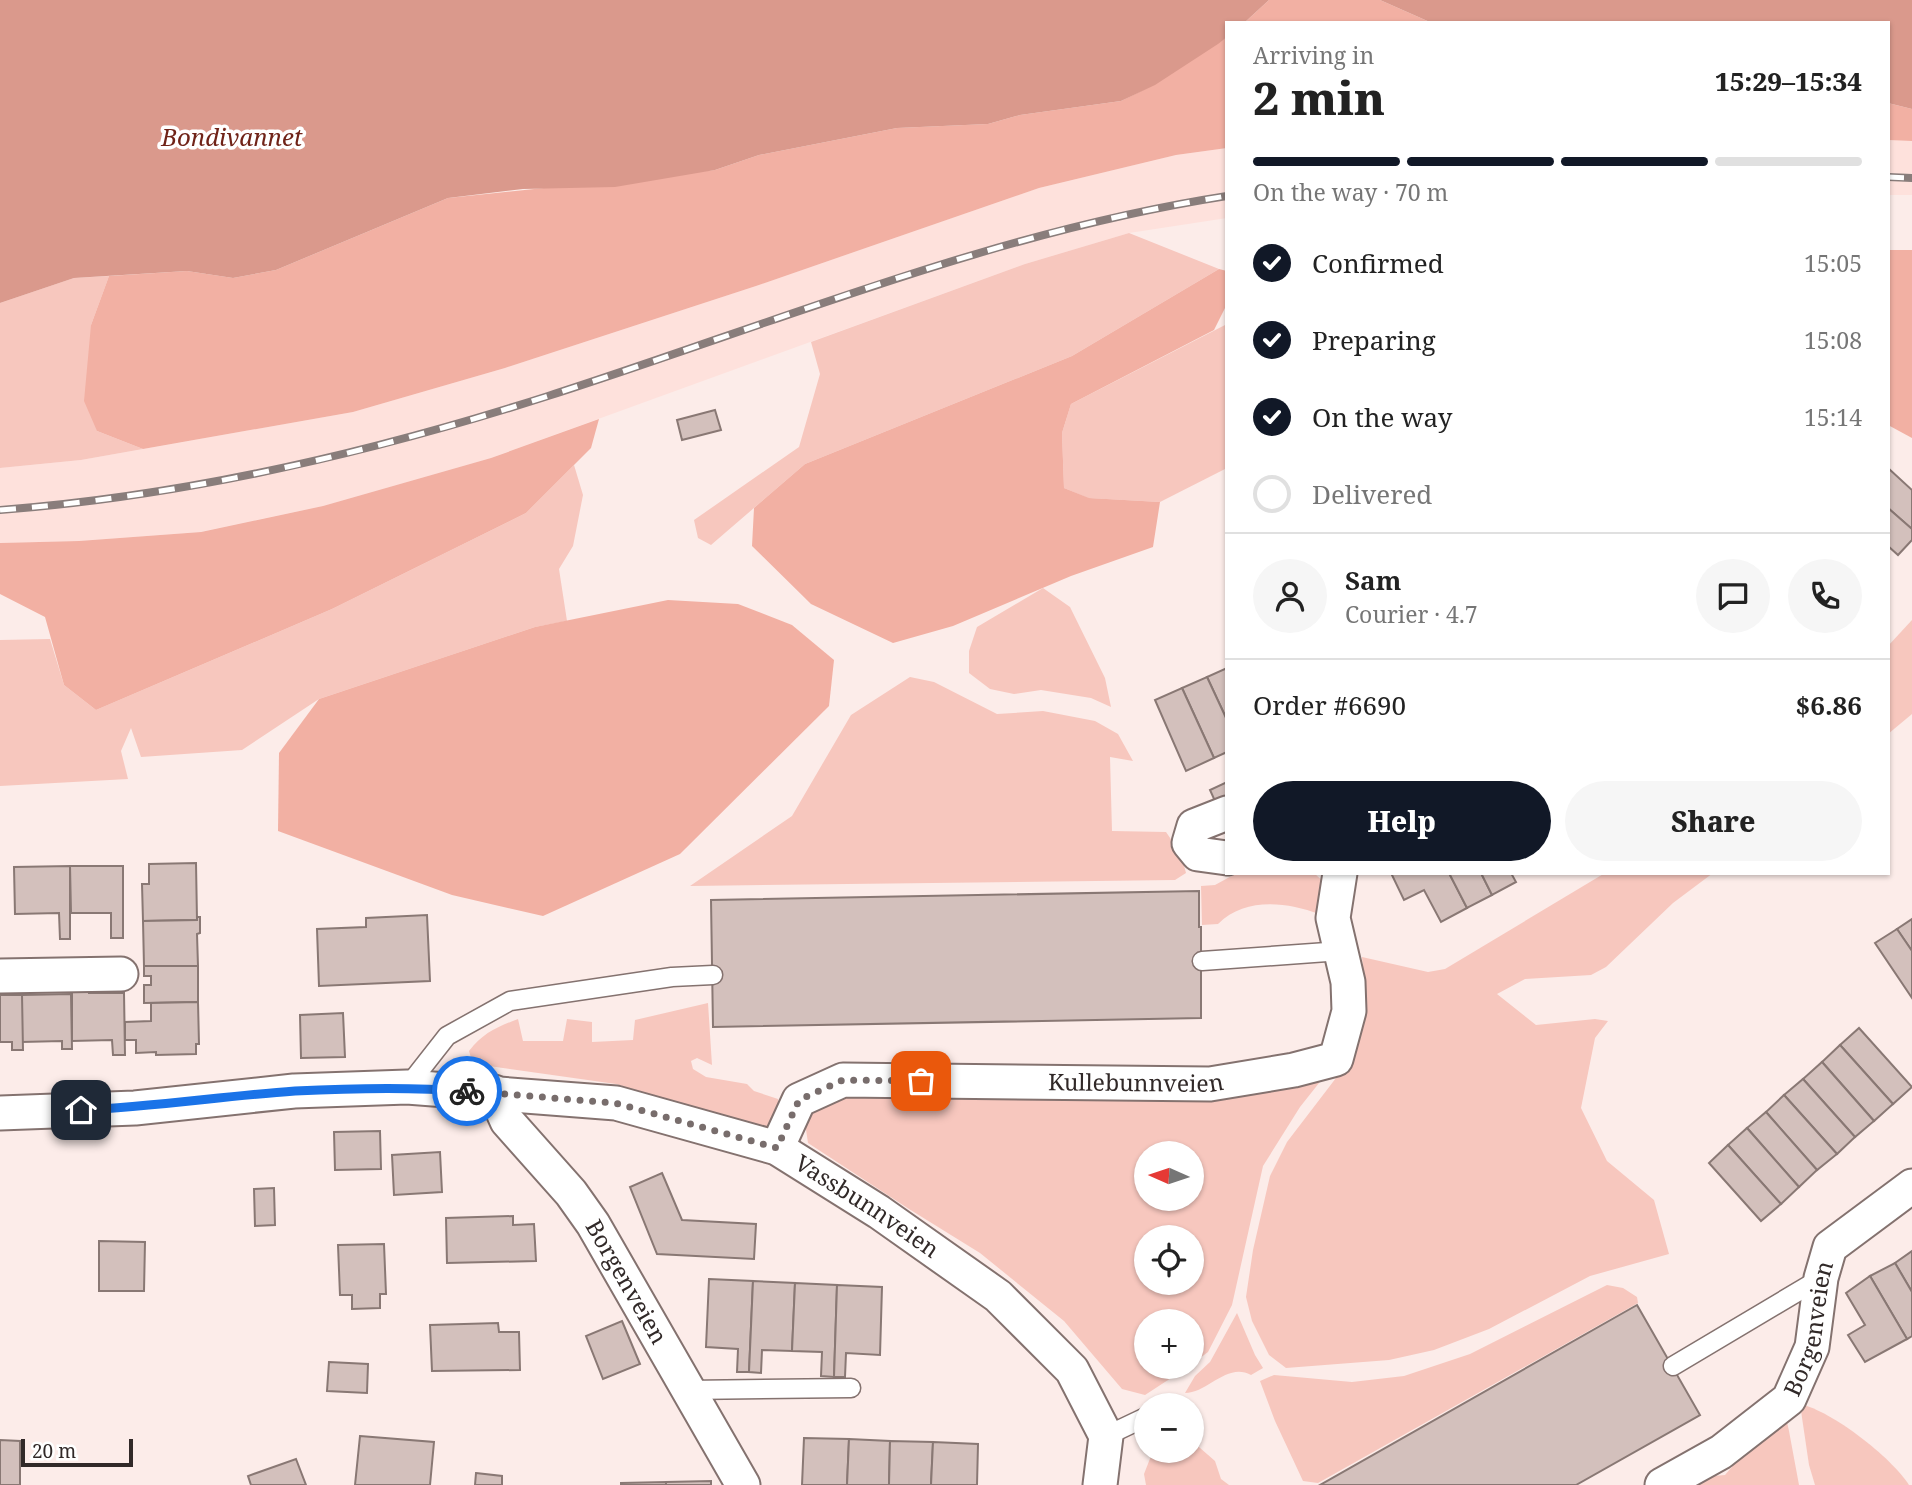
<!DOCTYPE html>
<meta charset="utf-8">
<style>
:root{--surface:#fff;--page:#f6f6f6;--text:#222;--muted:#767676;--line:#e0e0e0;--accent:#111827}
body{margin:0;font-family:"Noto Serif",serif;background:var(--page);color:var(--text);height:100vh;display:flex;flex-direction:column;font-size:26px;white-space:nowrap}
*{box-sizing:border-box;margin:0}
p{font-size:23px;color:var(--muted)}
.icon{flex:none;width:38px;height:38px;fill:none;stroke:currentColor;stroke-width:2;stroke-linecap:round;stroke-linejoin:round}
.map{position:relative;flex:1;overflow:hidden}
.drawer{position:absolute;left:1225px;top:21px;width:665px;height:854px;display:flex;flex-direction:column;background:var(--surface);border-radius:0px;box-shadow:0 2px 5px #0004}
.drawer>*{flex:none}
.needle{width:46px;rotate:273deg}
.buttons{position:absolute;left:1134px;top:1141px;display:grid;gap:14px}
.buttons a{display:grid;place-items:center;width:70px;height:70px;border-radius:50%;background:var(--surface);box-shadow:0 2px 5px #0004;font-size:35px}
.scale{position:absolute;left:21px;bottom:18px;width:112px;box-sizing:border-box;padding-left:7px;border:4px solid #312928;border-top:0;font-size:19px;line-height:24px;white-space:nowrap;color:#312928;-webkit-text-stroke:5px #fff;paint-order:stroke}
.pin{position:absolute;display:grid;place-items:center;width:60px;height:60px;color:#fff;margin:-30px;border-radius:14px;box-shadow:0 4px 10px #0006}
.courier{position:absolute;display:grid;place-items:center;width:70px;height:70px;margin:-35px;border:5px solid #1a73e8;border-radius:50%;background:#fff;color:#222;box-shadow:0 2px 9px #0007}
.overview em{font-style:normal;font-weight:800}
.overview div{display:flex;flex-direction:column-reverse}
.overview{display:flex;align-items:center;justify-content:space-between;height:119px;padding:0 28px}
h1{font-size:46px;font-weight:800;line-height:52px}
.bar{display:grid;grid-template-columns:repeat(4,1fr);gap:10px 7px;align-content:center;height:84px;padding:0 28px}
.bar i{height:9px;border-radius:5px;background:var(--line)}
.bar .on{background:var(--accent)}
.bar p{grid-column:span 4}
.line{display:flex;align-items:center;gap:18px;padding:0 28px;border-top:2px solid var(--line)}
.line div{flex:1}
.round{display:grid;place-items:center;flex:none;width:74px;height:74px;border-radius:37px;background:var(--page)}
ol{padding:0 28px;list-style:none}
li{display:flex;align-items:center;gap:21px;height:77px}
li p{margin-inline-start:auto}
li .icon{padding:7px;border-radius:50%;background:var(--accent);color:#fff;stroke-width:4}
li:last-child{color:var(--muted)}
li i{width:38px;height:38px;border:4px solid var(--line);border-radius:50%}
.button{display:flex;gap:14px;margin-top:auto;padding:14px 28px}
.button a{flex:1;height:80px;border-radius:42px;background:var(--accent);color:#fff;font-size:28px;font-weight:800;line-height:80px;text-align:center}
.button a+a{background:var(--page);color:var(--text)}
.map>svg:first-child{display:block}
.built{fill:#fee1dc}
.green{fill:#f7c7be;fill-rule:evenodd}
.forest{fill:#f2b0a3}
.water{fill:#da998c}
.building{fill:#d3c0bc;stroke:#897874;stroke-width:2}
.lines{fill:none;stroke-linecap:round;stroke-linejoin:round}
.service-casing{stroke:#84726f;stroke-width:21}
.minor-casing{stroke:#84726f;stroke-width:37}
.service{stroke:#fff;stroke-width:18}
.minor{stroke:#fff;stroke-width:33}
.rail-casing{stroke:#897d7b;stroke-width:8}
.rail{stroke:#fff;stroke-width:5;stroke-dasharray:16;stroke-linecap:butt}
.done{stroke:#786d6c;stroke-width:7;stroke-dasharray:0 12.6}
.route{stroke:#1a73e8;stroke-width:9}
.labels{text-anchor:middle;stroke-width:7;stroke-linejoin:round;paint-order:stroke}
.street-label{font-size:23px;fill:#312928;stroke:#fff}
.water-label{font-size:24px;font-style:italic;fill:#702318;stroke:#fff}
</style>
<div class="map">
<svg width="1912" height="1485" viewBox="0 0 1912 1485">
<rect width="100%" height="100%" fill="#fcece9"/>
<g class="built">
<path d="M1888,140l24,1v54h-24z"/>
<path d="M1227,148v70l-98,15 -104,31 -534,194 -168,48 -123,26 -121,9 -79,2v-75l81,-8 272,-48 152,-44 251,-82 283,-98 137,-33z"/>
</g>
<g class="green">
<path d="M1129,233l90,36 -147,87 -267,108 -94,81 -13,-7 -4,-18 105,-73 21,-73 -9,-32 214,-78z"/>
<path d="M109,276l-18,49 6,106 46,18 -62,11 -81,8v-165l74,-25z"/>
<path d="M1227,324v144l-67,34 -72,-4 -24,-10 -2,-55 9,-29z"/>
<path d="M574,465l9,30 -10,51 -14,23 8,52 -32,6 -216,72 -77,51 -101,7 -10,-29 -10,23 7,28 -128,7v-146l50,-1 14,46 32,25 236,-101 194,-96z"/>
<path d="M1043,588l27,19 35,71 6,29 -20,-9 -50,-8 -27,4 -24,-5 -21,-16v-22l8,-24z"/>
<path d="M1912,620v94l-24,20v-88z"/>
<path d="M910,677l24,5 63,32 46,-3 52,10 23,13 15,27 -23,-4 2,74 54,1 15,22 5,19 -11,7 -485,6 102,-70 59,-101z"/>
<path d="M1237,873l78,1 9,8 -5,32c-33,-12 -74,-17 -101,10l-16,1 -1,-39 14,-1z"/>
<path d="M1605,873h108l-40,30 -67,64 -15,8 -66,4 -28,15 39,31 59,-6 13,2 -13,17 -14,70 26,53 47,39 15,54 -79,22 -101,53 -55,21 -45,10 -103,8 -17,-13 -17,-34 -6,-24 7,-47 17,-74 17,-34 62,-81 17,-58 -4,-46 66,15 17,-3z"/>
<path d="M708,1003l4,62 -15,-7 -6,3 2,8 13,8 41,7 7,7 24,8c2,15 -2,21 -14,29l-20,-3 -128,-41 -134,-19 -10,-4 -3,-10c14,-18 28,-24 49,-32l5,22h40l4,-22 25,3v20l41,-2 2,-20z"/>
<path d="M1323,1078l-23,29 -37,59 -31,139 -24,47 -16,12v-43h-46v46h42l-43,28 -23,-6 -58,-68 -84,-68 -71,-44 -101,-66 -4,-27 33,-20zM1146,1153h46v46h-46zM1146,1237h46v46h-46z"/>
<path d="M1607,1285l16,3 14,9 1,6 -320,180 -15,-2 -28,-60 -15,-40 14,-6 78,7 52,-6 66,-22z"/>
<path d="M1237,1313l18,42 8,13 -12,7c-24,-13 -43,18 -66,18l10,-17 15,-14z"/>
<path d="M1800,1404c32,7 91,53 109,81h-94l-6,-20z"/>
<path d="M1780,1422h7l2,9 10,54h-122l12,-7 36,-3 18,-21z"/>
<path d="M1192,1441l23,20 6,18 8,6h-83l-2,-11 9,-23h39z"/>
</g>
<g class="forest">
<path d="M1269,0h111l52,23h-188z"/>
<path d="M1227,37v111l-51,7 -137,33 -283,98 -251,82 -152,44 -210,37 -46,-18 -13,-30 7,-76 18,-49 78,-5 46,7 43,-8 172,-72 267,-28 44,-15 138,-27 91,-4 32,-9 101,-14 34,-17z"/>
<path d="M1888,103l24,6v32l-24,-1z"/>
<path d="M1888,250h24v188l-24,-13z"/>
<path d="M1219,269l8,2v33l-13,26 -143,74 -9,29 2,55 25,10 71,4 -7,45 -82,29 -118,50 -60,17 -82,-39 -59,-58 2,-38 51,-44 267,-108z"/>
<path d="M599,419l-8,29 -65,65 -194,96 -236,101 -32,-25 -19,-68 -45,-23v-51l79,-2 122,-9 122,-26 168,-48z"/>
<path d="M668,600l70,4 54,21 42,35 -5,46 -149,148 -137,62 -91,-21 -174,-64 1,-78 40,-54 216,-72z"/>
</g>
<g class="water">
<path d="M0,0h1269l-25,23h-17v14l-9,7 -63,41 -34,16 -101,14 -32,9 -91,4 -138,27 -44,15 -100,17 -92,2 -75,9 -172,72 -43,8 -46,-7 -113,7 -74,25z"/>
<path d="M1380,0h532v109l-24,-6v-80h-456z"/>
</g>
<g class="building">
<path d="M715,410l6,20 -39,10 -5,-20z"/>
<path d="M1888,468l24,22v39l-24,-21z"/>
<path d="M1888,508l24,21v11l-14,15 -10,-9z"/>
<path d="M1227,668v52l-20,-43z"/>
<path d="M1207,677l20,43v32l-13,6 -32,-70z"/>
<path d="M1182,688l32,70 -28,13 -31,-71z"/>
<path d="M1227,782v24l-8,4 -9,-20z"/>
<path d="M196,863l1,57 -54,1 -1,-37h7v-20z"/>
<path d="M70,866v73h-10l-1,-26 -44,1 -1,-47z"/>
<path d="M70,866h53v72h-12v-25h-40z"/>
<path d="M1391,873h58l18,35 -26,14 -17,-32 -20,10z"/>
<path d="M1449,873h32l11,22 -25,13z"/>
<path d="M1481,873h30l5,9 -24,13z"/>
<path d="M1199,891v36h2v91l-488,9 -2,-127z"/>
<path d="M427,915l3,66 -111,5 -2,-57 49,-2v-9z"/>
<path d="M197,917h3v16l-3,1 1,32h-54l-1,-45 54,-1z"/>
<path d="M1912,919v32l-15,-22z"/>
<path d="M1897,929l15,22v47l-37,-55z"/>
<path d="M144,966h54v36l-54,1v-18h7v-9h-7z"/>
<path d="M72,987h17v6h35l1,62h-12l-1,-15 -40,1z"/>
<path d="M71,994l1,55h-10v-8l-40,1v-47z"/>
<path d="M0,995h22l1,55h-11v-8h-12z"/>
<path d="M198,1002l1,42h-3v10l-40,1v-3l-20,1v-13h-11v-18l26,-1v-18z"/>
<path d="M343,1013l2,44 -44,1 -1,-43z"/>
<path d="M1859,1028l53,59 -19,17 -53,-59z"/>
<path d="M1840,1045l53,59 -19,17 -52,-59z"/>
<path d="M1822,1062l52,59 -19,16 -52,-58z"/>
<path d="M1803,1079l52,58 -18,17 -53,-59z"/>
<path d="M1784,1095l53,59 -20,16 -51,-58z"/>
<path d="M1766,1112l51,58 -18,17 -52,-59z"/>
<path d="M1747,1128l52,59 -18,17 -53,-59z"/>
<path d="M380,1131l1,38 -46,1 -1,-38z"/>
<path d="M1728,1145l53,59 -20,17 -52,-58z"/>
<path d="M440,1152l2,40 -48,3 -2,-40z"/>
<path d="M662,1173l20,47 74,4 -2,35 -97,-5 -27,-67z"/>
<path d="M274,1188l1,37 -20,1 -1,-37z"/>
<path d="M513,1216v9l21,-1 2,37 -89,2 -1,-45z"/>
<path d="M99,1241l46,1 -1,49h-45z"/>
<path d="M384,1244l2,50h-6v14l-28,1v-14h-12l-2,-50z"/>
<path d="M1912,1251v41l-17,-29z"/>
<path d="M1895,1263l17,29v44l-5,3 -37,-63z"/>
<path d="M1870,1276l37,63 -42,23 -17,-27 17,-10 -19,-32z"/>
<path d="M709,1279l44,2 -4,91h-12l1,-23 -32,-2z"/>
<path d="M753,1281l42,2 -3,68 -30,-1 -1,23 -12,-1z"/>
<path d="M795,1283l42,2 -3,92 -13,-1 1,-24 -30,-1z"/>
<path d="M837,1285l45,2 -2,68 -34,-2 -1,24h-11z"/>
<path d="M1637,1305l63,110 -124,70h-256z"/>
<path d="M622,1321l18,43 -37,15 -17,-43z"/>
<path d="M498,1323l1,9h20l1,38 -88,1 -2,-46z"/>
<path d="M329,1362l39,2 -1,29 -40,-2z"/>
<path d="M360,1436l74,6 -4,43h-75z"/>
<path d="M804,1438l45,1 -2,46h-45z"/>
<path d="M849,1439l41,2 -1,44h-42z"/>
<path d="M0,1440l20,1v44h-20z"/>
<path d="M890,1441l43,1 -2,43h-42z"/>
<path d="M933,1442l45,2 -1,41h-46z"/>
<path d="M296,1459l10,26h-55l-3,-9z"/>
<path d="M476,1473l26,3v9h-27z"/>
<path d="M711,1481v4h-45v-3z"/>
<path d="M666,1482v3h-45v-2z"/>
</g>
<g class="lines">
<g class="service-casing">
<g id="service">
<path d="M1202,961l139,-10"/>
<path d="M407,1087l40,-51 63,-35 162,-24 41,-2"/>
<path d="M1673,1366l148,-88"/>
<path d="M687,1390l164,-2"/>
<path d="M1172,1405h2"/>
<path d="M1106,1436l40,-19"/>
</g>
</g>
<g class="minor-casing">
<g id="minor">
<path d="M1227,813l-33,13 -5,17 9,11 29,4"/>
<path d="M0,976l121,-2"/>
<path id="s1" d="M494,1092l13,29 64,72 22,31 150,261"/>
<path id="s2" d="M0,1113l135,-5 159,-17 113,-4 209,16 161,45 102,64 119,84 74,74 34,66 -6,49"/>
<path id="s3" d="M777,1148l22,-48 44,-20 367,4 84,-14 42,-11 13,-48 -1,-29 -15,-64 7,-45"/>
<path id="s4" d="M1662,1485l59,-33 68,-53 23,-52 9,-69 9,-31 82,-61"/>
</g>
</g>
<use href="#service" class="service"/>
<use href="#minor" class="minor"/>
<g class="rail-casing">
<g id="rail">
<path d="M1888,177l24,1"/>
<path d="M0,510c187,-14 370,-57 548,-114 225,-72 445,-164 679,-200"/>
</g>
</g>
<use href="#rail" class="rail"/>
</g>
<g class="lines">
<path class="done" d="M467,1091l148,12 162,45 22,-48 44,-20 78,1"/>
<path class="route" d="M81,1110c72,-3 143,-14 214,-19 58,-3 115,-4 172,0"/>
</g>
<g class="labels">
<g class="street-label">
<text dy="8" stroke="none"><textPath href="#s3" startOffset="394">Kullebunnveien</textPath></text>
<text dy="8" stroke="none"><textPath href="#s2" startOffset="892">Vassbunnveien</textPath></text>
<text dy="8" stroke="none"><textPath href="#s1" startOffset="233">Borgenveien</textPath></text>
<text dy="8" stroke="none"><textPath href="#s4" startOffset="228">Borgenveien</textPath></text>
</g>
<g class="water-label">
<text x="232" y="146">Bondivannet</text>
</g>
</g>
</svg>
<div class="buttons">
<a><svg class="needle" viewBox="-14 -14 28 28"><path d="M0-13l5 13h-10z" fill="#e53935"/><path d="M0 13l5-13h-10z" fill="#767676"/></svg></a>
<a><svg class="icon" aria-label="locate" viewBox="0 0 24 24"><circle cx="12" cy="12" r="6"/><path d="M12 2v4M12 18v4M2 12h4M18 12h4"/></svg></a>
<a>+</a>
<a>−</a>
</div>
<div class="scale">20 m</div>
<div class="pin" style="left:921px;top:1081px;background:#ea580c"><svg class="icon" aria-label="bag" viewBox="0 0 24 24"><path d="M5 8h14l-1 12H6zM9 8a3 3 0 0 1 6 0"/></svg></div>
<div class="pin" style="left:81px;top:1110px;background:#1f2937"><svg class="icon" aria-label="home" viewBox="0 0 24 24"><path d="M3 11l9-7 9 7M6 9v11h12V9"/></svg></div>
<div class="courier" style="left:467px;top:1091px"><svg class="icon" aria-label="bike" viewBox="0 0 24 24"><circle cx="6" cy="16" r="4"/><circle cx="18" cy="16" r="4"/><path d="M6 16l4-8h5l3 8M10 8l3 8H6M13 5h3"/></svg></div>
<section class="drawer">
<div class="overview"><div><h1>2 min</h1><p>Arriving in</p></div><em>15:29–15:34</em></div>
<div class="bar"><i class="on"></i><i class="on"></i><i class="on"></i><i></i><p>On the way · 70 m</p></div>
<ol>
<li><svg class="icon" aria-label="check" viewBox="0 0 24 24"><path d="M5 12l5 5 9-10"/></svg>Confirmed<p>15:05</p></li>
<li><svg class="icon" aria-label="check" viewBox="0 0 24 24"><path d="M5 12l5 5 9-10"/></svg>Preparing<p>15:08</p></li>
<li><svg class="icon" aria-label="check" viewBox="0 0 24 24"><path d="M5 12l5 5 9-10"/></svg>On the way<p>15:14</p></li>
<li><i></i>Delivered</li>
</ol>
<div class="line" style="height:126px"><a class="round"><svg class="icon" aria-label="person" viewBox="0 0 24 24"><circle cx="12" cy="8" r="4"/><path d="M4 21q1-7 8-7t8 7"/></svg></a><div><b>Sam</b><p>Courier · 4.7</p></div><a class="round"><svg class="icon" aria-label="chat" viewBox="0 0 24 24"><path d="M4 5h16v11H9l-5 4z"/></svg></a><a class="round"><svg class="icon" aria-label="phone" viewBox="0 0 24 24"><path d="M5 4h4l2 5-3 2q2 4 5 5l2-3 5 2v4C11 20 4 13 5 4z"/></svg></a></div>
<div class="line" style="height:91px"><div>Order #6690</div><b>$6.86</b></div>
<div class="button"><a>Help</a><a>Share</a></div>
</section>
</div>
